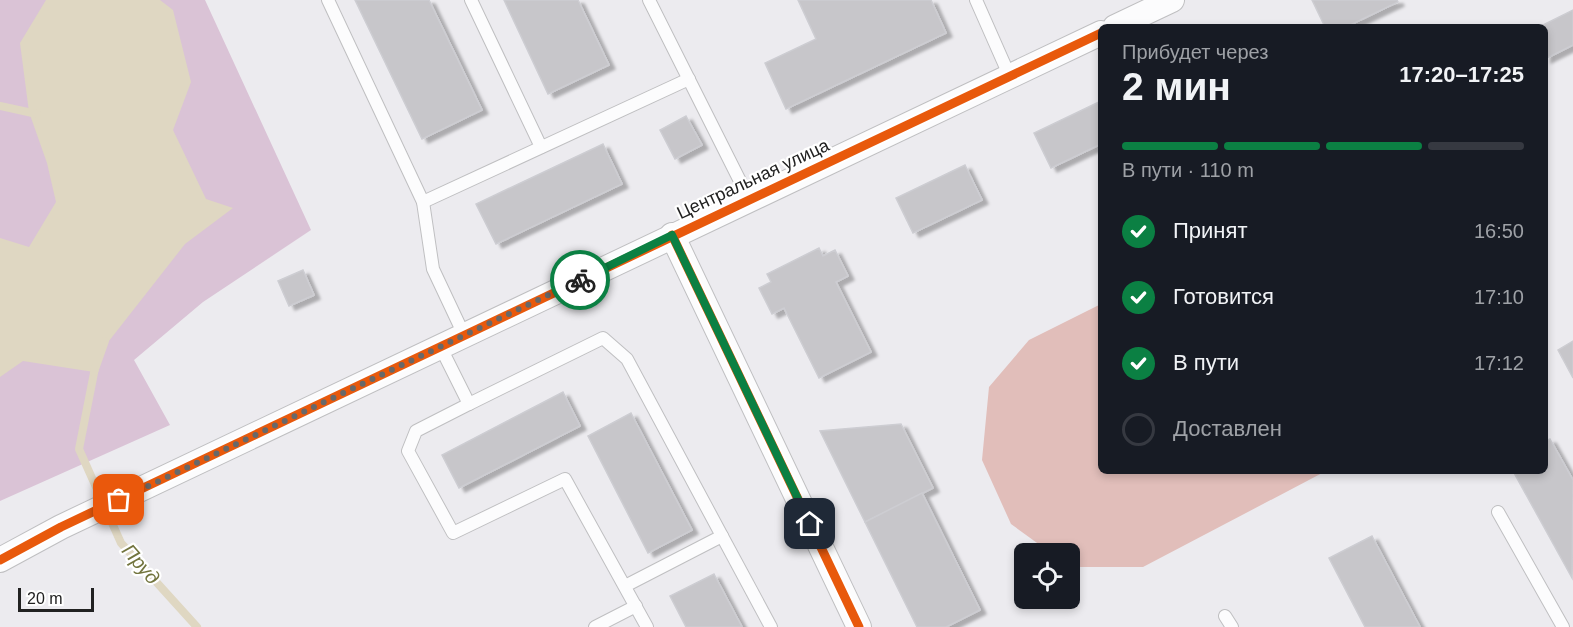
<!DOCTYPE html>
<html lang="ru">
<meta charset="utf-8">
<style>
:root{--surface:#171b24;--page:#20242c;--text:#f1f3f6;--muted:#9ea1a6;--line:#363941;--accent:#0b8043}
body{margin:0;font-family:Helvetica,sans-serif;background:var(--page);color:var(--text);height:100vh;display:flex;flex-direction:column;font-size:22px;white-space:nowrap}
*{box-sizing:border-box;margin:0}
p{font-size:20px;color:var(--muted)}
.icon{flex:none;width:33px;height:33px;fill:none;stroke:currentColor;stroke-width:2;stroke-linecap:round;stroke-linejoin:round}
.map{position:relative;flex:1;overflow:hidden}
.details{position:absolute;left:1098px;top:24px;width:450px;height:450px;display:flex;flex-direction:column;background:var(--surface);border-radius:9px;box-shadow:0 3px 9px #0003}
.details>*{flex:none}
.controls{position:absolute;left:1014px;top:543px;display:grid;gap:12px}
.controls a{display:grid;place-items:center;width:66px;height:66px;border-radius:9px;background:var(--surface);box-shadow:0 3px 9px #0003;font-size:30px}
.scale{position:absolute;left:18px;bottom:15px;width:76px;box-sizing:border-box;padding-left:6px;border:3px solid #212121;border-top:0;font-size:16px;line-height:21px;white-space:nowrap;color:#212121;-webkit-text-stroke:4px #fff;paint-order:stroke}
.pin{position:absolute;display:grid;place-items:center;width:51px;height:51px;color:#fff;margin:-26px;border-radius:12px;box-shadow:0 3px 9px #0006}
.courier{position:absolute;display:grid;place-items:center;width:60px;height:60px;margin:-30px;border:4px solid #0b8043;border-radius:50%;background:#fff;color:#222;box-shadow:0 2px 8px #0007}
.overview em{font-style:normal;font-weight:700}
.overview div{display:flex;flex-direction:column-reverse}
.overview{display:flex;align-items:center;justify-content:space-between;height:102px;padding:0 24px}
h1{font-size:39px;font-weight:700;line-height:45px}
.bar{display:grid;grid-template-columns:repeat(4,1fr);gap:9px 6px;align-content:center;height:72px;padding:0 24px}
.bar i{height:8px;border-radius:4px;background:var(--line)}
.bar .current{background:var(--accent)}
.bar p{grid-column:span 4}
ol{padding:0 24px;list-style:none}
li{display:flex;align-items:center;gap:18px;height:66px}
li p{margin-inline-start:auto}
li .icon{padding:6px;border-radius:50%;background:var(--accent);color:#fff;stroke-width:4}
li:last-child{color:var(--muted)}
li i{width:33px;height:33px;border:3px solid var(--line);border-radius:50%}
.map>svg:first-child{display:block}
.forest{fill:#dac3d6}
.pitch{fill:#e1beba}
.water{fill:#dfd7c2}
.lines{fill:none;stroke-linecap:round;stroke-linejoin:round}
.stream{stroke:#dfd7c2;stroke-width:8}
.building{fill:#c7c6ca;stroke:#cdcdd2;stroke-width:1.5;filter:url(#shadow)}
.lane-casing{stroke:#bfbfc1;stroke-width:14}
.street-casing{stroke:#bfbfc1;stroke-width:26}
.lane{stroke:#fcfcfd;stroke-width:12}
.street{stroke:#fcfcfd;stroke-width:24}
.cycleway-casing{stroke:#fff;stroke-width:13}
.cycleway{stroke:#e8590c;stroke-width:9}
.done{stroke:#686869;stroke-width:6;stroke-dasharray:0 10.8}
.route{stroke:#0b8043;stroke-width:8}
.labels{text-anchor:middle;stroke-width:4.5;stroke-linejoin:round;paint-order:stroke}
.street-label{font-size:18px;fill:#212121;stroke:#fff}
.water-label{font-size:20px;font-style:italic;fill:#72743e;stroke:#fff}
</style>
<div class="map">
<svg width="1573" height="627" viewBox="0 0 1573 627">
<defs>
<filter id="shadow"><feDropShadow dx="6" dy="4" stdDeviation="1.5" flood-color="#0004"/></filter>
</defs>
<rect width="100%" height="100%" fill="#ecebef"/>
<path class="forest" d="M0,0h205l106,230 -108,72 -69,58 36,65 -170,76z"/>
<path class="pitch" d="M1101,304v167h225l-183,96h-73v-13l-19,-1 -40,-29 -29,-64 7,-73 40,-47z"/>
<path class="water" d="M46,0h114l13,10 18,72 -18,48 33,69 27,9 -48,36 -87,111 -4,17 -71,-11 -23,16v-139l29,9 27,-45 -9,-39 -18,-51 -9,-69z"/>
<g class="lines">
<g class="stream">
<path d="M0,106l37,8"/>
<path d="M95,368l-16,81 42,94 76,84"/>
<path d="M94,372l11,-31"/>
</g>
</g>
<g class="building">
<path d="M355,0h74l53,110 -60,29z"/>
<path d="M504,0h74l31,65 -61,29z"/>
<path d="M798,0h133l15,33 -160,76 -21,-46 51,-24z"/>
<path d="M1312,0h85l1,2 -52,25h-21z"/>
<path d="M1573,10v35l-28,14v-32h-6z"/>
<path d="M1101,101v43l-50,24 -17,-35z"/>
<path d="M686,116l16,29 -27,14 -15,-29z"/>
<path d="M603,144l19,40 -126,60 -20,-40z"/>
<path d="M965,165l17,35 -69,33 -17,-35z"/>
<path d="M819,248l4,8 12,-6 13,26 -12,6 35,70 -52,26 -35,-70 -12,6 -13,-26 12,-6 -4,-8z"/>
<path d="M303,270l11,25 -25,11 -11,-25z"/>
<path d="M1573,341v37l-15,-28z"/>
<path d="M563,392l17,34 -121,62 -17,-33z"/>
<path d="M631,413l61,117 -44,23 -60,-117z"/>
<path d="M901,424l32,64 -68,34 -45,-91z"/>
<path d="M1550,439l23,41 -1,98 -59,-107h32v-30z"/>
<path d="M922,493l58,117 -34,17h-29l-52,-105z"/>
<path d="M1372,536l48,91h-55l-36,-69z"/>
<path d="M714,574l28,53h-56l-16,-31z"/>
</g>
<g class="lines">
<g class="lane-casing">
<g id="lane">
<path d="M328,0l95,202 10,67 32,68"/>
<path d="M471,0l70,147"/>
<path d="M649,0l100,199"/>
<path d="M976,0l34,77"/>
<path d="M423,202l266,-123"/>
<path d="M441,348l28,56 -53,27 -8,20 45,82 112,-54 82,148"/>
<path d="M469,404l134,-66 24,21 95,177 -97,50"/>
<path d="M1498,512l65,115"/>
<path d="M722,536l49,91"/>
<path d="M1225,616l7,11"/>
<path d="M595,627l41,-21"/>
</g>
</g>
<g class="street-casing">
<g id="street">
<path d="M1115,27l57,-27"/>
<path d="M672,235l187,392"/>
<path d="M0,560l61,-33 1040,-494"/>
</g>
</g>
<use href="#lane" class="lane"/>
<use href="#street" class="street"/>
<g class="cycleway-casing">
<g id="cycleway">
<path d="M672,235l187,392"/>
<path d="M0,560l61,-33 1040,-494"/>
</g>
</g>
<use href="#cycleway" class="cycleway"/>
</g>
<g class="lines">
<path class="done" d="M119,500l461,-220"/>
<path class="route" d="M580,280l92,-45 138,289"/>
</g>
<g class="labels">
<g class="street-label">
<text transform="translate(753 179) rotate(-25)" y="6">Центральная улица</text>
</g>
<g class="water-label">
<text transform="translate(141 564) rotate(49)" y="7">Пруд</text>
</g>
</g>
</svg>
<div class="controls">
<a><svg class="icon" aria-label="locate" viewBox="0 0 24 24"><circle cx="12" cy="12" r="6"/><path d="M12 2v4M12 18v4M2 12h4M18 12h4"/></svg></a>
</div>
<div class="scale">20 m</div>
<div class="pin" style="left:119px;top:500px;background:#ea580c"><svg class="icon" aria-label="bag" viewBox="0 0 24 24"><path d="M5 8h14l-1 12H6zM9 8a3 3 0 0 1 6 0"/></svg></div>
<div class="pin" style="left:810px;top:524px;background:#1f2937"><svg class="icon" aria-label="home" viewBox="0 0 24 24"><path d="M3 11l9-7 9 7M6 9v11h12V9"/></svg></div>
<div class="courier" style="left:580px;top:280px"><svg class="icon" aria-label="bike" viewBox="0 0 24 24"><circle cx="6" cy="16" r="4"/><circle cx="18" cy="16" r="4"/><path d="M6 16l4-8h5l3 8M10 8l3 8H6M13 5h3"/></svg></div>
<section class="details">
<div class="overview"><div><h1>2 мин</h1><p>Прибудет через</p></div><em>17:20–17:25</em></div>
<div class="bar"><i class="current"></i><i class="current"></i><i class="current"></i><i></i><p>В пути · 110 m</p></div>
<ol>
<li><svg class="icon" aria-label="check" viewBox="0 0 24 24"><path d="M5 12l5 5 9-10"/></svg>Принят<p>16:50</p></li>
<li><svg class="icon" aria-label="check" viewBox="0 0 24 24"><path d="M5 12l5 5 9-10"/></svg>Готовится<p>17:10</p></li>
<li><svg class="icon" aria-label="check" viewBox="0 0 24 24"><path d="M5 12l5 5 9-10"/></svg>В пути<p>17:12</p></li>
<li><i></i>Доставлен</li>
</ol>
</section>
</div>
